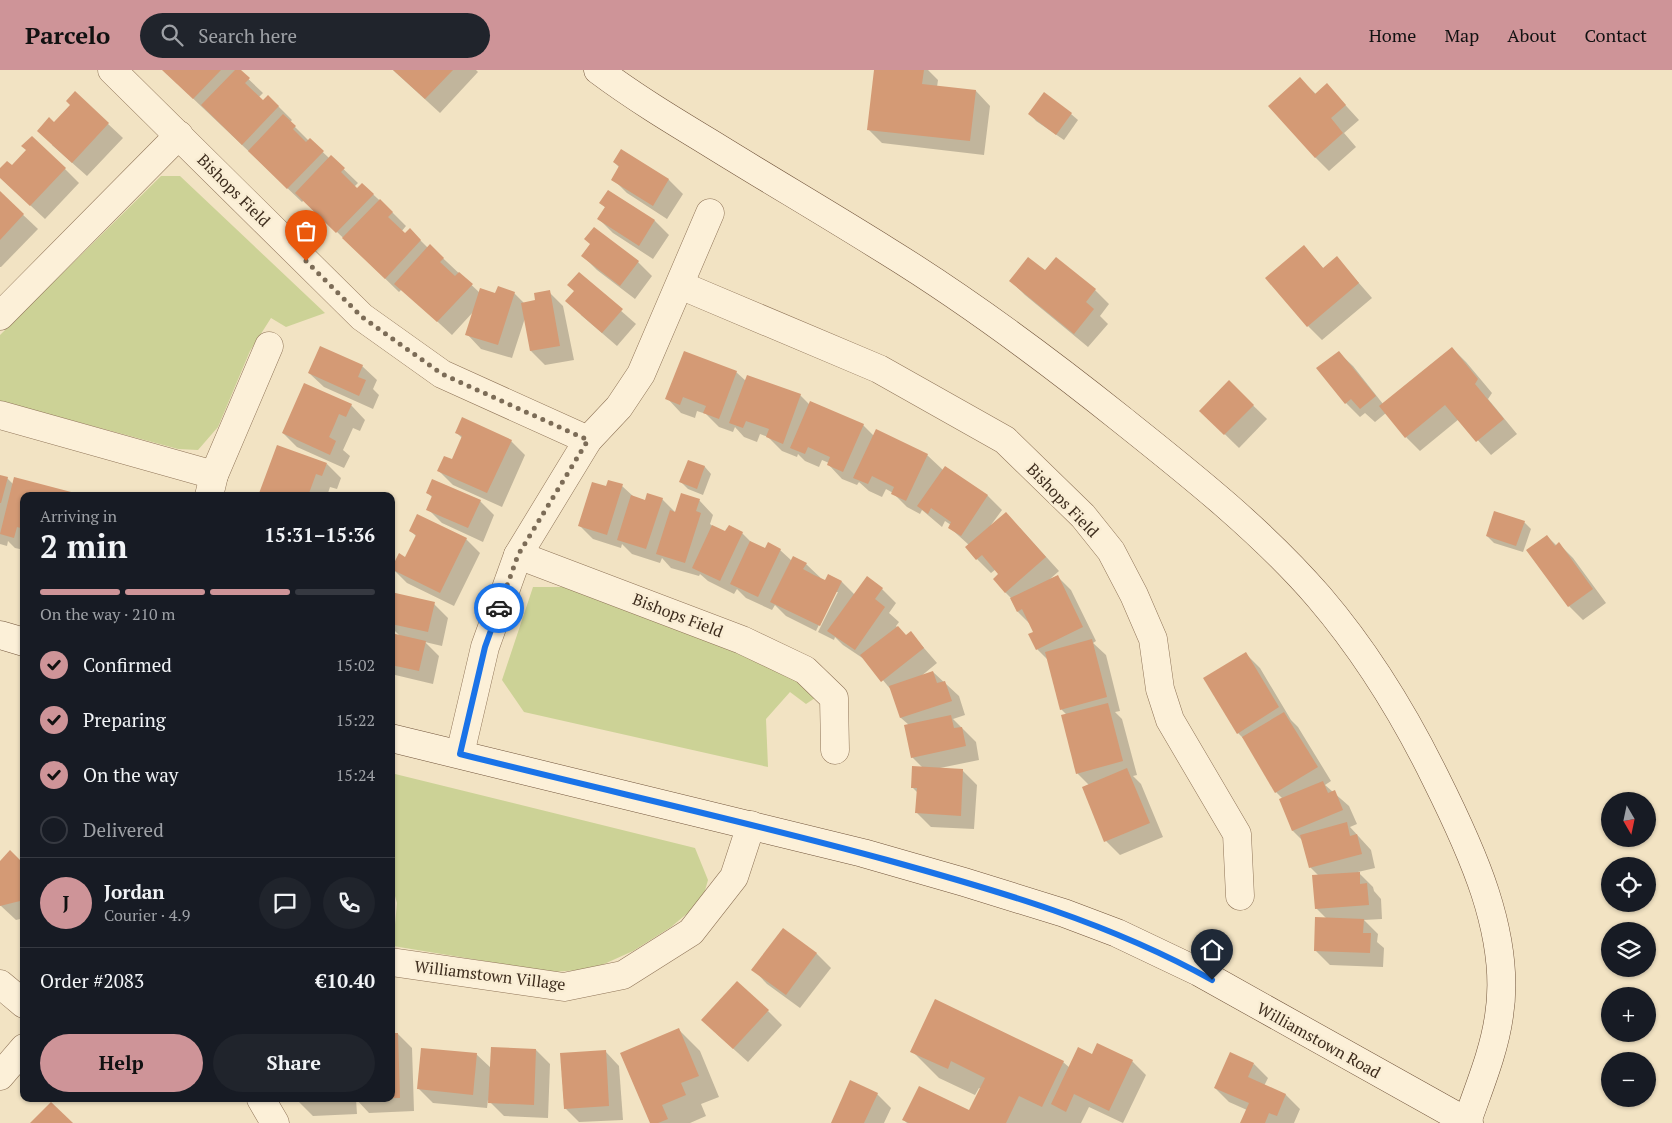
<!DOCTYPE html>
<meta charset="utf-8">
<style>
:root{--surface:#171b24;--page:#20242c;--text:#f1f3f6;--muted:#9ea1a6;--line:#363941;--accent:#ce9498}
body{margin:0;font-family:"PT Serif",serif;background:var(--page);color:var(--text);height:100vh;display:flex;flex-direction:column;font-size:19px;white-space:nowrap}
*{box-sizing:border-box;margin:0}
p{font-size:16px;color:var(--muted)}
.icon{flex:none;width:28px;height:28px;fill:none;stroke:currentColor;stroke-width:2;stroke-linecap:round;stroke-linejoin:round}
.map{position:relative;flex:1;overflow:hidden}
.drawer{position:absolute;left:20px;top:422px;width:375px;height:610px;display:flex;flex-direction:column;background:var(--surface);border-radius:10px;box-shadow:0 1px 4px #0004}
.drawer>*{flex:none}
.needle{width:32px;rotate:171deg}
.buttons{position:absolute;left:1601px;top:722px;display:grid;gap:10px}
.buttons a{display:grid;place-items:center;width:55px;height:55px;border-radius:50%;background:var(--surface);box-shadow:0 1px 4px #0004;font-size:25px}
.pin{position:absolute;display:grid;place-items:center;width:42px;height:42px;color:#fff;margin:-51px -21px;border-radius:50% 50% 50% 0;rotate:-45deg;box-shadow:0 0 5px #0007}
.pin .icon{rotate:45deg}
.courier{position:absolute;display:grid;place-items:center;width:50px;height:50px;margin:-25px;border:4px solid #1a73e8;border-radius:50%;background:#fff;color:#222;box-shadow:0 1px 6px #0007}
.overview em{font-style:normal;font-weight:800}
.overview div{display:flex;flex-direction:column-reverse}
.overview{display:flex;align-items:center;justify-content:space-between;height:85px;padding:0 20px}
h1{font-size:32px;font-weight:800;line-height:38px}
.bar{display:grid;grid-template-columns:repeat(4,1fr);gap:8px 5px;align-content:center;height:60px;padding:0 20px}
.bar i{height:6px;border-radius:4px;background:var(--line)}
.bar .selected{background:var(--accent)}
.bar p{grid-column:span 4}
.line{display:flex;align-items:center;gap:12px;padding:0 20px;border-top:1px solid var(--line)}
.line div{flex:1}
.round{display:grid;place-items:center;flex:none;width:52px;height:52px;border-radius:26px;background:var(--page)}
ol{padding:0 20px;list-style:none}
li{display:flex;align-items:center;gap:15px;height:55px}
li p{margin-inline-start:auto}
li .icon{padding:5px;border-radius:50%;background:var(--accent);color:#111;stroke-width:4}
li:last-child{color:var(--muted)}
li i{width:28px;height:28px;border:2px solid var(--line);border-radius:50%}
.primary-button{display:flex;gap:10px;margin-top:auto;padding:10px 20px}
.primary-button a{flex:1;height:58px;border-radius:30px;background:var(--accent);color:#111;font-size:20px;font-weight:800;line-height:58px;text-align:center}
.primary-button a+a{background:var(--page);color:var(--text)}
header{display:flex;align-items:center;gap:30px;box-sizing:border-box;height:70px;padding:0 25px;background:var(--accent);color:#111}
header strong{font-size:24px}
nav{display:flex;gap:28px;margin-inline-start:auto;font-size:18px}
.search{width:350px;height:45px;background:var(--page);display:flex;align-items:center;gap:12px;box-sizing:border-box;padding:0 18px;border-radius:28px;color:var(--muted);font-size:19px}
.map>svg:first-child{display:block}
.green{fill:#ccd296}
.shadow{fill:#0003}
.building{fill:#d49a75}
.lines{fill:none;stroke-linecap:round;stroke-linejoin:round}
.street-casing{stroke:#8f7458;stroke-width:29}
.secondary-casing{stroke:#71543b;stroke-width:29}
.street{stroke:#fcf0d8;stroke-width:28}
.secondary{stroke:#fcf0d8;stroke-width:28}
.done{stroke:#7c6c57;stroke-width:5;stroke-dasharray:0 9}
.route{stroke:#1a73e8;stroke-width:6}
.labels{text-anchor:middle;stroke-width:5;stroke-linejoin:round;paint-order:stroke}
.street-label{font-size:16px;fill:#3d2c1d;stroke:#f9edd4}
</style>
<header>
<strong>Parcelo</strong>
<div class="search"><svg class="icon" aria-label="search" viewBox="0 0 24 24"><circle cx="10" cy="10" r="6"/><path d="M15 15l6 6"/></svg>Search here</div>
<nav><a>Home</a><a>Map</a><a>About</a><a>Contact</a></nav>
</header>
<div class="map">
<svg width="1672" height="1053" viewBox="0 0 1672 1053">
<rect width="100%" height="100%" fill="#f2e3c3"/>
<g class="green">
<path d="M161,106h19l145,137 -39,14 -15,-9 -21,33 -32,76 -20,23 -20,-1 -178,-48v-66z"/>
<path d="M533,517h32l113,39 114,49 26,21 -12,8 -16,-12 -24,27 2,48 -244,-55 -22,-32z"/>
<path d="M391,703l304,75 13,32 -6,21 -31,26 -38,24 -40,18 -41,3 -159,-26 4,-43 -6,-21z"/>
</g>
<g class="shadow">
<path d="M163,0h76l24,23 -5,5 5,4 15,4 14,14 -2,2 19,19 1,-1 19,18 2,-1 27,26 -4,4 3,3 5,-6 30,28 14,14 -5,6 4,3 5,-5 18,18 2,-2 50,47 16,2 18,-2 11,11 12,-3 12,-9 14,14 11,54 -29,5 -14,-14 -6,-33 -13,40 -31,-9 -14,-15 7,-23 -22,24 -50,-46 -3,3 -95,-92 -2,2z"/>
<path d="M393,0h83l2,2 -38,41z"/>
<path d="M875,0h53l10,10 -1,7 39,4 14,15 -6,49 -102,-12 -14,-14z"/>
<path d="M1300,9l16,15 11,-9 32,35 -15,13 12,14 -27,24 -14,-14z"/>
<path d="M75,23l48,45 -36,38 -35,-31 2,-21 18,-19z"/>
<path d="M1030,44h41l7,6 -14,20 -28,-19z"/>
<path d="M622,81l47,29 14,14 -16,25 -40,-26 -14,-14 7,-11 -6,-6z"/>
<path d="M12,97l53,2 14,14 -34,36 -45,-42v-7z"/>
<path d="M0,123l38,36 -37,38h-1z"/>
<path d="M600,133l55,18 14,14 -16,24 -40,-26 -14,-14 7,-11z"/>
<path d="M594,159l44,33 14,14 -17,23 -38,-29 -14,-14 9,-11z"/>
<path d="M1304,177l20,22 13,-11 35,40 -50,42 -14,-14z"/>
<path d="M1045,202l50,18 14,14 -9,12 8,8 -20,23 -63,-52 -14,-14z"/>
<path d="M579,204l57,50 -19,22 -36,-31 -6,-24z"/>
<path d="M1452,278l14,14 26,31 -4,6 29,35 -26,21 -32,-36 -39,32 -14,-14 -20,-24 -11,9 -10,-9 -5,4 -14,-14 -8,-51 15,14 30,38z"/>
<path d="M362,296l15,14 -4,9 6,6 -6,14 -49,-22 -15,-14z"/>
<path d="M736,302l10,9 54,14 10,10 1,-3 52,23 11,11 53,19 16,15 45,26 14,14 -11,15 29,3 39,43 -9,8 7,-3 14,14 25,51 -3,2 13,12 14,56 -5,1 7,7 15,56 -4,1 8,8 22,53 -43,18 -14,-14 -17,-56 -12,-12 -10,-58 -6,-6 -13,-49 -11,-11 -3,-17 -3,-7 -13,-13 -6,-13 -7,-7 -5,-18 -4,-5 -5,4 -14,-14 -10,-11 2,-3 -20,-18 2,-2 -6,-4 -3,6 -20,-17 -2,4 -13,-7 -14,-14 -7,-4 -4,8 -13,-6 -10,-9 -2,3 -15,-6 -14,-15 1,-1 -7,-3 -3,7 -14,-6 -7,-7 -1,3 -15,-6 -14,-14 -8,-3 -3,8 -13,-5 -9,-10 -2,5 -14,-5 -13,-13 -9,-3 -2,7 -14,-5 -14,-15z"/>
<path d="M1229,312l38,37 -28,29 -38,-37z"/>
<path d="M351,335l14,15 -5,11 -7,-3 -10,22 7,6 -6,12 -47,-21 -14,-14z"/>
<path d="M457,363l54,8 14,14 -23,52 -49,-22 -14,-14 13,-10 10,-23z"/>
<path d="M689,391l16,6 6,7 -8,21 -15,-6 -7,-7z"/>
<path d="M327,394l14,14 -4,11 -7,-2 -3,9h-68z"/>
<path d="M0,406l7,2 6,6 61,10 2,2h-52v54l-9,-2 -7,-7 -1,5 -7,-2z"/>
<path d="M622,416l12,11 12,4 16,-2 14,14 23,-13 14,15 -3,9 4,3 12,6h16l12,12 11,5h15l12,11 14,3 19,18h17l13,13 27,-6 14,14 -7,10 10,9 -3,4 10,10 5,-3 26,30 -17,14 13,-5 26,24 6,19 -12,4 23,23 3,18 -39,8 23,3 14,14 -3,44 -43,-2 -14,-14 1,-20 -6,-6 11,-19 -11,-11 -3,-32 -8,-7 -9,-27 -25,-30 -24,-16 -8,-8 -1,3 -16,-8 20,-40h-3l-19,39 -30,-15 -11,-11 -3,5 -26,-12 -9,-9 -3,5 -26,-13 -8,-7 -1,2 -28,-8 -9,-10 -2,5 -28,-9 -10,-10 -1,4 -28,-9 -14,-14 28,-37z"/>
<path d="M427,422l53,9 14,14 -11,27 -41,-19 -14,-14 5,-11z"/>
<path d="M1524,452l7,7 -8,23 -29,-9 -7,-7z"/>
<path d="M411,461l55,8 14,14 -26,53 -47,-23 -14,-14 13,-10 11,-22z"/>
<path d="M1547,466l10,10 2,-2 14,14 33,45 -23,17 -14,-14z"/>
<path d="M391,524l43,10 14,14 -6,28 -17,-4 14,14 -6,28 -42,-10v-40l10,3 -10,-10z"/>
<path d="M1246,584l14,14 31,52 7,7 33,54 -6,4 24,21 8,18 -7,3 21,23 4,18 -17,4 15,15 1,4 7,8 1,20 -18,1 14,14 -1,8 7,6 -1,19 -53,-2 -15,-15 11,-32 -10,-10 3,-32 -9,-9 -7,-26 -10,-10 -13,-31 3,-1 -7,-7 -32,-53 -6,-6z"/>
<path d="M0,793l24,2v53l-8,2 -16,-15z"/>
<path d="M783,859l34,25 14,14 -31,40 -33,-24 -14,-15z"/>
<path d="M768,941l14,14 -34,37 -31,-28z"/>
<path d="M679,960l21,21 19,46 -18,7 5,12 -16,7h-39z"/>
<path d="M391,964h7l14,14 2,63 -45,2 -13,-14 1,15 -44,2 -14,-14v-3h92z"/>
<path d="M536,980l14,14 -2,54 -44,-2 -16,-16 -1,8 -54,-5 -14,-14 57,-35 15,14z"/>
<path d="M605,981l14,15 4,54 -44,2 -14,-14z"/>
<path d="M912,981l151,11 7,6 23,-13 39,6 14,14 -23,48 -34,-16 -8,16h-174l-3,-3 66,-8 11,-23 -2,-1 -4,7 -36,-17z"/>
<path d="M1254,994l14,14 -4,8 22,9 14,14 -6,14h-52l5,-13 -18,-8 -14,-14z"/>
<path d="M877,1024l14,14 -7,15h-52z"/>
</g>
<g class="building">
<path d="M162,0h59l-28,29z"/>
<path d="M235,0h6l9,8 -5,5 18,17 5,-5 11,11 -37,39 -41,-40z"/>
<path d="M393,0h60l-28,29z"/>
<path d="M874,0h50l-2,14 54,6 -6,51 -103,-11z"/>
<path d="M1300,7l15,17 12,-11 19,22 -15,13 12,15 -28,25 -47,-52z"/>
<path d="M75,21l34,32 -37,40 -35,-32 12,-14 5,5 16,-17 -4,-4z"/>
<path d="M1044,22l28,21 -16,22 -28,-21z"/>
<path d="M283,44l13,12 -3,3 13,13 4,-4 14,13 -37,38 -39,-38z"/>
<path d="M32,66l34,32 -36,38 -30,-28v-10l7,-7 5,4 14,-15 -5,-4z"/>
<path d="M621,79l48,30 -16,27 -42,-26 8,-14 -6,-4z"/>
<path d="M331,85l14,13 -4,4 16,16 5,-5 12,11 -38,39 -41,-40z"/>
<path d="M608,120l47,30 -16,26 -42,-27 8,-12 -6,-4z"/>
<path d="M0,121l24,23 -24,26z"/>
<path d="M380,129l13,13 -5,5 17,16 5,-5 11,12 -36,39 -43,-41z"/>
<path d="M594,157l45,34 -19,25 -39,-30 9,-12 -6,-5z"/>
<path d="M430,174l14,14 -4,4 15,14 4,-4 14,12 -36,38 -43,-38z"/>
<path d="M1304,175l19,23 14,-12 22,27 -52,44 -42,-49z"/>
<path d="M1028,187l17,13 11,-13 40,32 -10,13 8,7 -20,25 -65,-53z"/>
<path d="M579,202l44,37 -21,24 -37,-32 9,-10 -7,-6z"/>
<path d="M498,216l17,6 -17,53 -33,-10 15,-47 15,5z"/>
<path d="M550,220l10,56 -30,5 -9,-48 14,-3 -1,-7z"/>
<path d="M320,276l43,19 -5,12 8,3 -7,16 -51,-23z"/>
<path d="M1452,277l26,32 -3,5 29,35 -28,23 -31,-37 -40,33 -26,-32z"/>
<path d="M684,281l53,20 -18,48 -16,-6 3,-7 -23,-9 -3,8 -15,-6z"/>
<path d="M1339,281l37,45 -16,13 -9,-10 -6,5 -29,-36z"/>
<path d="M747,305l54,19 -18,50 -17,-7 3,-8 -23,-8 -3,7 -14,-5z"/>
<path d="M1229,310l25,25 -30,30 -25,-24z"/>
<path d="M304,313l48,21 -6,13 -7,-3 -5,12 -5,11 7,4 -6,14 -48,-22z"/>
<path d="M810,331l54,23 -21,48 -16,-7 3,-8 -22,-10 -3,7 -15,-6z"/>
<path d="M462,347l50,23 -25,53 -50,-22 7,-15 8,3 10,-23 -7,-3z"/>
<path d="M876,359l52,25 -22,47 -15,-7 3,-7 -22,-11 -4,8 -15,-6z"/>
<path d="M277,375l50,18 -5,13 -6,-2 -8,22h-50z"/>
<path d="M688,390l17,6 -8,23 -18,-7z"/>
<path d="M945,396l43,29 -27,41 -13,-8 3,-6 -20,-14 -3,6 -11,-8z"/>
<path d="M0,405l8,2 -7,26h-1z"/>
<path d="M14,407l61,16 -1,3h-50v33l-7,-2 -3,11 -14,-4z"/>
<path d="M432,409l49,21 -13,28 -42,-18 6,-14 -6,-3z"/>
<path d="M608,410l15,4 -16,51 -29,-9 14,-44 14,4z"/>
<path d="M647,423l16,5 -17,51 -29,-9 14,-45 14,5z"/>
<path d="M681,423l19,6 -4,12 5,2 -16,50 -29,-9 14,-44 5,2z"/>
<path d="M1494,441l31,10 -9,25 -30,-10z"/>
<path d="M1006,442l40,45 -41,36 -12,-14 5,-5 -16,-19 -6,5 -11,-13z"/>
<path d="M417,444l50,24 -27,55 -49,-24 8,-16 6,4 11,-22 -7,-4z"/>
<path d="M712,455l13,6 4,-6 14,7 -23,49 -28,-13z"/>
<path d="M1547,465l8,11 4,-4 34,47 -25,18 -42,-57z"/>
<path d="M750,471l15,7 3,-6 13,7 -23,48 -28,-13z"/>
<path d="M793,486l14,7 -4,6 11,6 11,5 3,-6 14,7 -22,45 -50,-24z"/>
<path d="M1058,505l25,52 -47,23 -8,-16 5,-2 -11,-23 -5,3 -7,-14z"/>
<path d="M867,506l16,12 -8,11 10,8 -30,43 -28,-19z"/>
<path d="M391,522l44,10 -7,30 -37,-8z"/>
<path d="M898,556l8,9 5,-4 13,17 -43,34 -21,-27z"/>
<path d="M391,563l35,8 -7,30 -28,-6z"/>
<path d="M1092,569l15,58 -47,13 -15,-58z"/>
<path d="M1246,582l33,55 -42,27 -34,-56z"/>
<path d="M933,601l4,12 8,-2 7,20 -52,17 -11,-32z"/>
<path d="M1108,633l15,58 -47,13 -15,-59z"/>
<path d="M1284,642l34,55 -43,26 -33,-56z"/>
<path d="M951,645l3,13 8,-1 4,19 -55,12 -7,-33z"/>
<path d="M912,696l51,3 -2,47 -46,-3 2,-25h-6z"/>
<path d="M1127,698l23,55 -46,19 -22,-55z"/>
<path d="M1323,711l5,12 7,-3 8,20 -51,21 -13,-32z"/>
<path d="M1347,752l3,14 7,-2 5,20 -53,14 -9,-33z"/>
<path d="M10,780l14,14v31l-4,6 -20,5v-45z"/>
<path d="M1360,802v12l7,-1 2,22 -54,4 -3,-34z"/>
<path d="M1315,847l49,2 -1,14h8l-1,20 -56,-2z"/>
<path d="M783,858l34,25 -31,42 -35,-25z"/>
<path d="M737,911l32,29 -36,39 -32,-29z"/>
<path d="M935,929l129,62 -22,46 -23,-11 -13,27h-97l-7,-3 17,-34 50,24 16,-32 -34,-17 -3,8 -38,-17z"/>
<path d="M679,958l20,48 -18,7 5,12 -24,10 6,14 -10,4h-8l-30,-70z"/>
<path d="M391,963h7l2,65h-9z"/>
<path d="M1097,973l36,17 -24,51 -35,-17 -8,18 -15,-8 27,-57 14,7z"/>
<path d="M491,977l45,2 -2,56 -46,-2z"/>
<path d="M421,978l56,5 -4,42 -56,-6z"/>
<path d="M606,980l3,56 -45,3 -4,-56z"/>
<path d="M1230,982l24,11 -6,14 38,17 -9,22 -8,-3 -4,10h-25l9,-20 -35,-15z"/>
<path d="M850,1010l28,13 -14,30h-33z"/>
<path d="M297,1029h45v1l-45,2z"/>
<path d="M51,1032l22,21h-43z"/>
</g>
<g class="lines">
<g class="street-casing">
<g id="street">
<path d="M112,0l250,247 80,57 146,66"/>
<path d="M680,215l199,84 126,71 78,76 28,35 23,44 19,44 7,50 10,31 67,114 3,62"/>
<path d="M0,246l179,-181"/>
<path d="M0,345l214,60"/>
<path d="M209,426l5,-21 55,-129"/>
<path d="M518,485l224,85 63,30 29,28 1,52"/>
<path d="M460,684l25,-107 33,-92 70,-115 31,-33 22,-33 69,-161"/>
<path d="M391,892l173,25 59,-12 68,-43 43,-55 17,-52"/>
<path d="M0,914l24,20"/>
<path d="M0,1006l24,-28"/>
<path d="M261,1029l14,24"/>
</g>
</g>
<g class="secondary-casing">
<g id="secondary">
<path d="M598,0c36,27 74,50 112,73 58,36 118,71 177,108 81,50 159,108 234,168 69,55 140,111 198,178 47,55 84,115 116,180 35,70 77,158 64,239 -5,36 -20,71 -32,106"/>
<path d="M0,565l24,7"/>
<path d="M391,668l472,115 101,29 100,31 53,20 82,39 270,151"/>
</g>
</g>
<use href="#street" class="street"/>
<use href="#secondary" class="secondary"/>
</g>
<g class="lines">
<path class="done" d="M306,191l56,56 80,57 146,66 -70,115 -19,53"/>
<path class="route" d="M499,538l-14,39 -25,107c142,36 285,67 427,106 112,31 223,63 325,120"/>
</g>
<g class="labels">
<g class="street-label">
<text transform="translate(234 120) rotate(45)" y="6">Bishops Field</text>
<text transform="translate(1063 430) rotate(46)" y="6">Bishops Field</text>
<text transform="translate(678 545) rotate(21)" y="6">Bishops Field</text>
<text transform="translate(490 905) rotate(7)" y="6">Williamstown Village</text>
<text transform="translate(1319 970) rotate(29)" y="6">Williamstown Road</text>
</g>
</g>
</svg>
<div class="buttons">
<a><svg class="needle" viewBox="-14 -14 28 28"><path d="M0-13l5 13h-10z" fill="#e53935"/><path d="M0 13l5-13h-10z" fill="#9ea1a6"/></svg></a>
<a><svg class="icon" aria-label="locate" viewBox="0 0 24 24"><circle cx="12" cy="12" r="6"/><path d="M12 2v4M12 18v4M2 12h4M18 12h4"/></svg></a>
<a><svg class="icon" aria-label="layers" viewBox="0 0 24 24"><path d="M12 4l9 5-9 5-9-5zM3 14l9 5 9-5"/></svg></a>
<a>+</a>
<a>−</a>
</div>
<div class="pin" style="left:306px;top:191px;background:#ea580c"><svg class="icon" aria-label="bag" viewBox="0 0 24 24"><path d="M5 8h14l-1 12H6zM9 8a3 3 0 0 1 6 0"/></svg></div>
<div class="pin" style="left:1212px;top:910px;background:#1f2937"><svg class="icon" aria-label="home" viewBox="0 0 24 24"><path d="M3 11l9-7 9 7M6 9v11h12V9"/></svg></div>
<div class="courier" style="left:499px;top:538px"><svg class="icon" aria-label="car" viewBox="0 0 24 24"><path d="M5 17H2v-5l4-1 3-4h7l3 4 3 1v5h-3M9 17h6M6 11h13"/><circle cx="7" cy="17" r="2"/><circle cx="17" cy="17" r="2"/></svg></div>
<section class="drawer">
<div class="overview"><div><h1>2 min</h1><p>Arriving in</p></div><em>15:31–15:36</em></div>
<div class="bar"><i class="selected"></i><i class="selected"></i><i class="selected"></i><i></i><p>On the way · 210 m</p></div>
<ol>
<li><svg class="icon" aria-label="check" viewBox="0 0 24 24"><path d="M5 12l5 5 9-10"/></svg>Confirmed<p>15:02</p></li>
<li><svg class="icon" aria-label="check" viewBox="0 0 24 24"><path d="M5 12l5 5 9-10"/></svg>Preparing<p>15:22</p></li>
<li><svg class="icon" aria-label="check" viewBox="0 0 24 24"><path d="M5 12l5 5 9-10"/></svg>On the way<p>15:24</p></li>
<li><i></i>Delivered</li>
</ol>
<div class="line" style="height:90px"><b class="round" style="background:var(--accent);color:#111">J</b><div><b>Jordan</b><p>Courier · 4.9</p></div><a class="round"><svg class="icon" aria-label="chat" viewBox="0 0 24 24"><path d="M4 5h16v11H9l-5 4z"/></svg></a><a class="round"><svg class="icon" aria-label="phone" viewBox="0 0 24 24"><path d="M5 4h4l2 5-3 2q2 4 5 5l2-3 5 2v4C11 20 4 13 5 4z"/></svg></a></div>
<div class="line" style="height:65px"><div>Order #2083</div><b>€10.40</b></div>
<div class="primary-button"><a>Help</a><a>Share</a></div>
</section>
</div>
